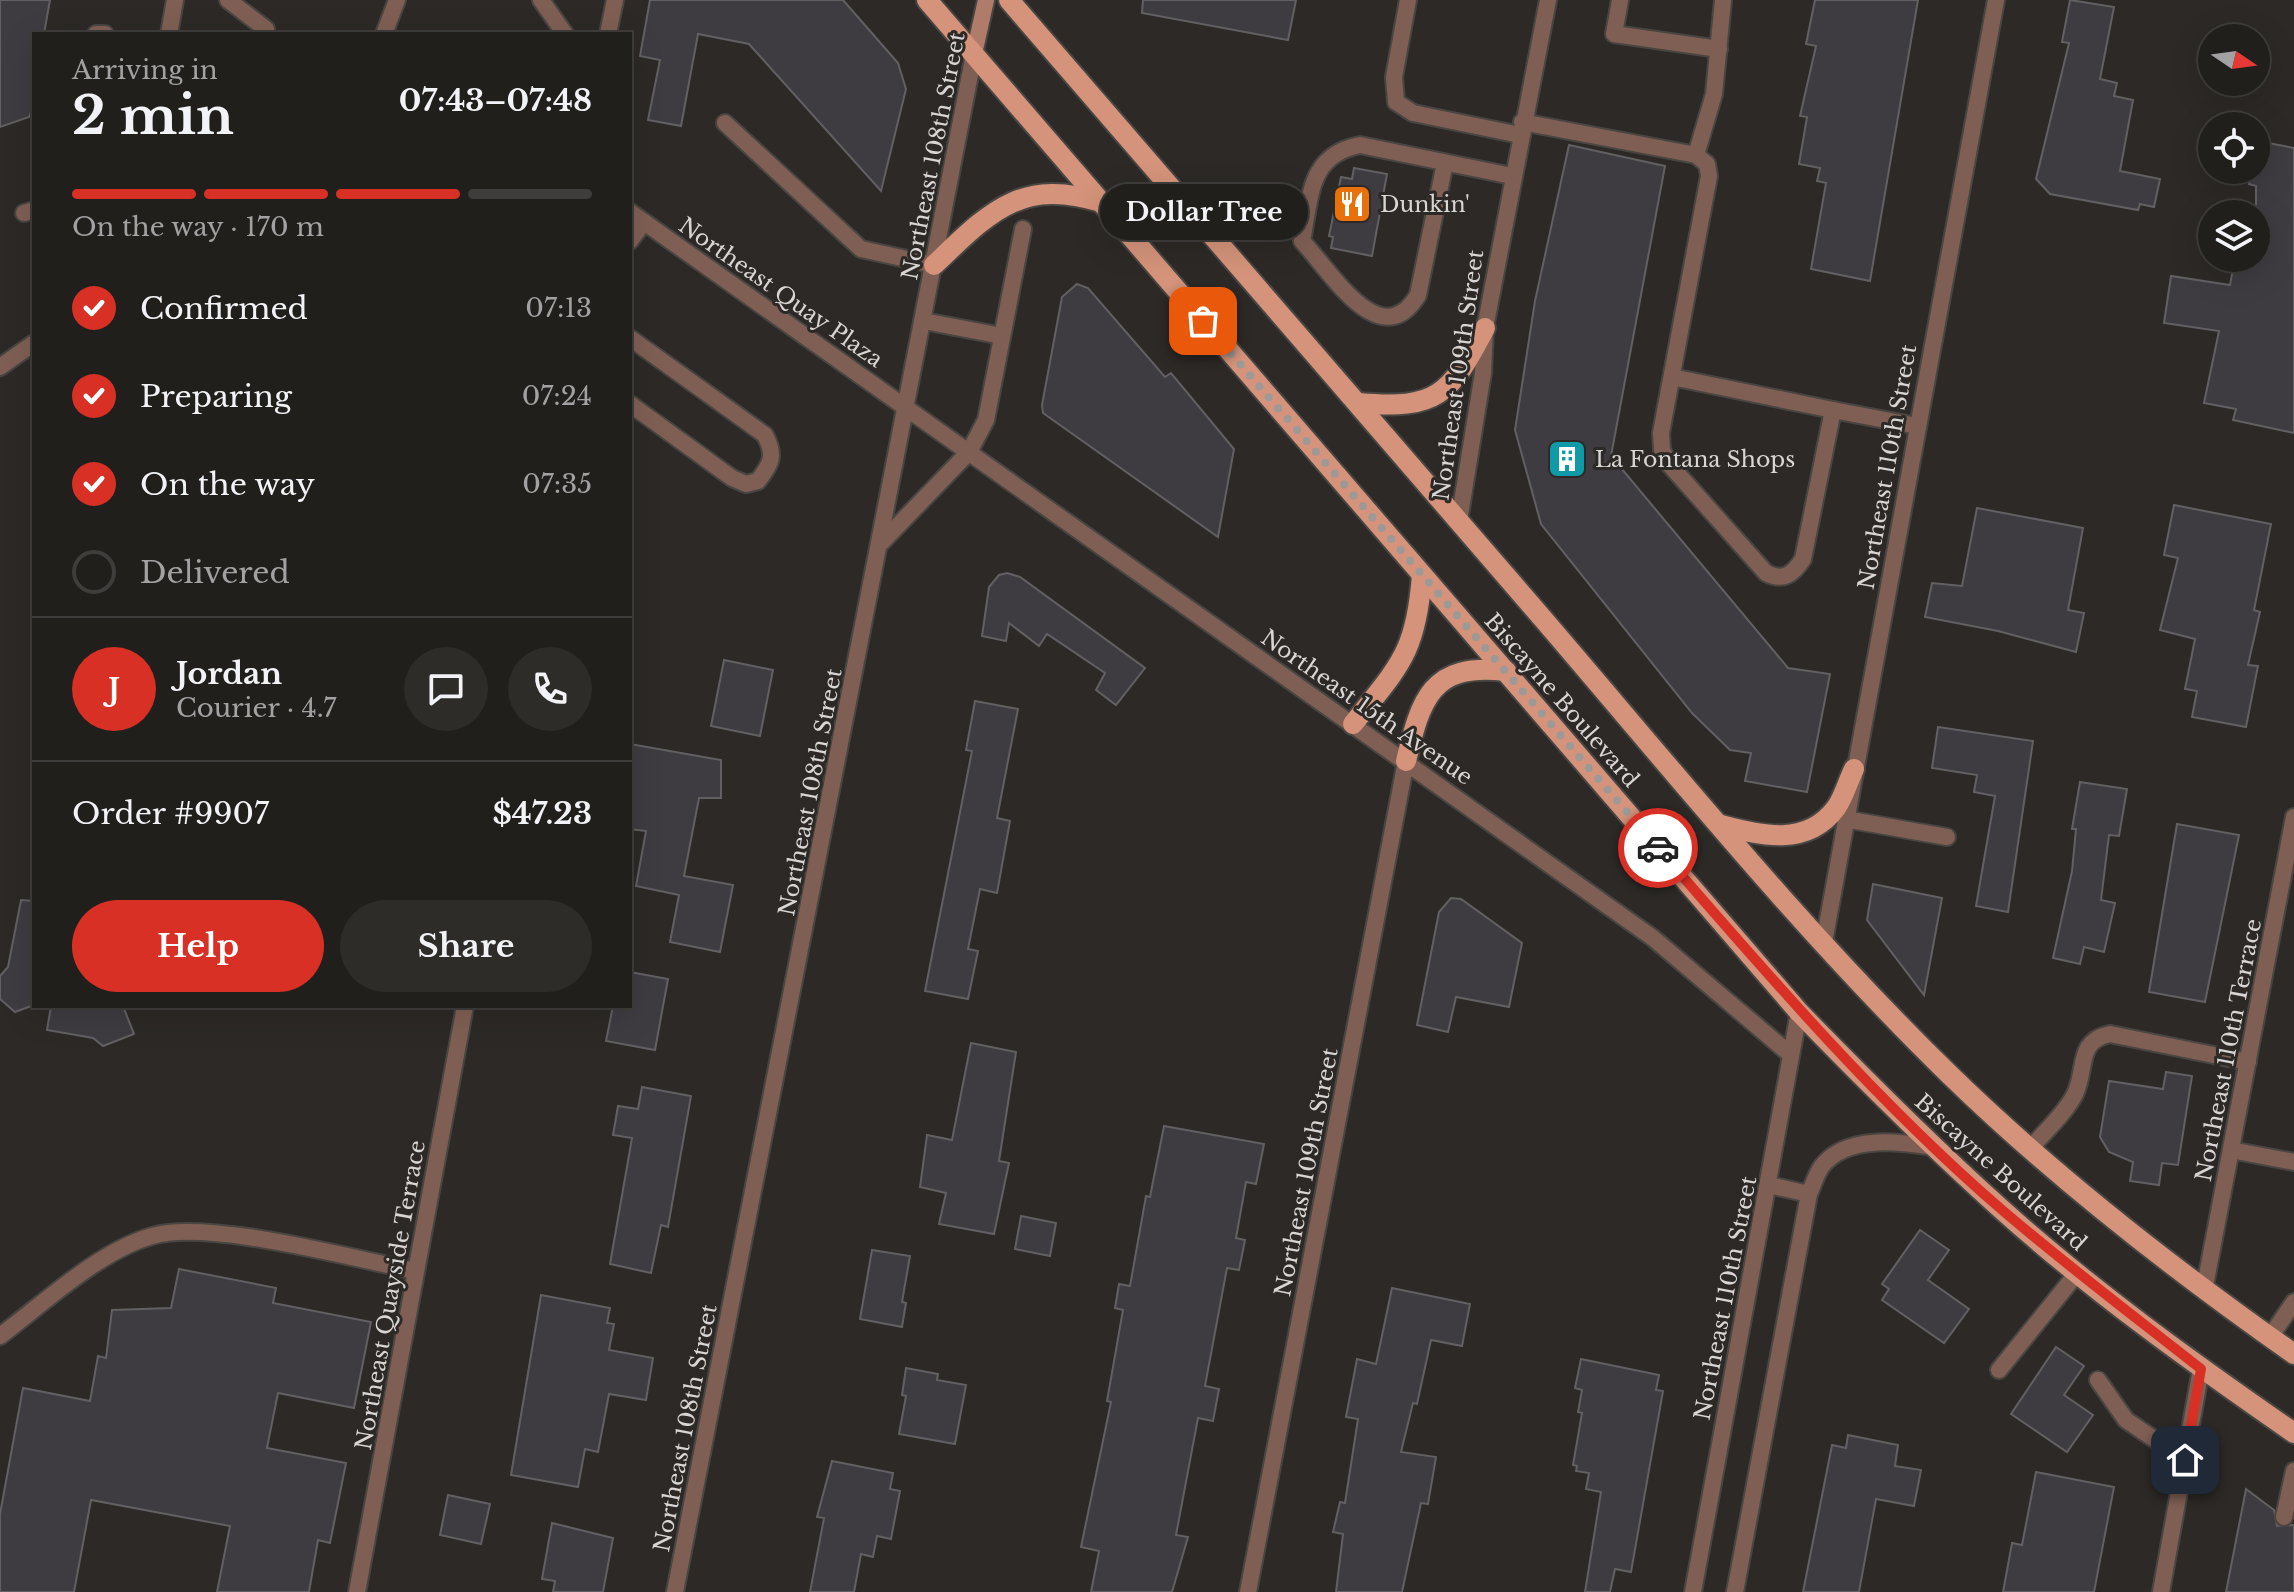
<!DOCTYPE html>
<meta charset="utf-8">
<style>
:root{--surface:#211f1c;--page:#2d2c29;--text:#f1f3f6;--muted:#a2a2a3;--line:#3e3d3b;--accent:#d93025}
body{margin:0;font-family:"Libre Baskerville",serif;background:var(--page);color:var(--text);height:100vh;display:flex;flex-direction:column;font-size:30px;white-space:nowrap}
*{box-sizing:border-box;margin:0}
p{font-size:26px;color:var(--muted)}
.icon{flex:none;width:44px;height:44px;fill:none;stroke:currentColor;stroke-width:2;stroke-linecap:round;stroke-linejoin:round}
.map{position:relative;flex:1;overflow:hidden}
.sheet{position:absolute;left:32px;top:32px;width:600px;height:976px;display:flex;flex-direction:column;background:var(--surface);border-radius:0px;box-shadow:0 8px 32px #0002,0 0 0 2px var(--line)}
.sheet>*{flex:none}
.needle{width:52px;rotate:103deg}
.buttons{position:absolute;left:2198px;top:24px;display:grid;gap:16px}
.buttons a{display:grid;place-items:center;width:72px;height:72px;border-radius:50%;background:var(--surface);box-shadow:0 8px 32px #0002,0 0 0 2px var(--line);font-size:40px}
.pin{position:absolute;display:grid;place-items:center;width:68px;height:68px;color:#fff;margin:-34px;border-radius:16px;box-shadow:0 4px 12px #0006}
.courier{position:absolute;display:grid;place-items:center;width:80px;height:80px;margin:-40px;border:6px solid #d93025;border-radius:50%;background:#fff;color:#222;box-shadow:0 2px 10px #0007}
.bubble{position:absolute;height:56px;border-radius:28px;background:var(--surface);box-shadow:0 8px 32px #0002,0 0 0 2px var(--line);font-size:26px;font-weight:700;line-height:56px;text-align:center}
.summary em{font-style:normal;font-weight:700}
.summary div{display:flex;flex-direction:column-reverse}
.summary{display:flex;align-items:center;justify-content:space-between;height:136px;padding:0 40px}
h1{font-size:52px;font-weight:700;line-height:60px}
.bar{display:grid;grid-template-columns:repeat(4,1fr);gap:12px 8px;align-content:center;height:96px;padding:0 40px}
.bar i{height:10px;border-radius:6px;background:var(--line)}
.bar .active{background:var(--accent)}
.bar p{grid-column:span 4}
.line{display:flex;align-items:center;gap:20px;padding:0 40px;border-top:2px solid var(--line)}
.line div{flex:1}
.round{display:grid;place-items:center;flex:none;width:84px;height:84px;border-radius:42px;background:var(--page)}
ol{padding:0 40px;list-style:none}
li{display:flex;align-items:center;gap:24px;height:88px}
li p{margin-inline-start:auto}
li .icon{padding:8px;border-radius:50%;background:var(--accent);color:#fff;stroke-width:4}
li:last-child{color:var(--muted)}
li i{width:44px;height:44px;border:4px solid var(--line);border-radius:50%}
.action{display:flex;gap:16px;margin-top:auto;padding:16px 40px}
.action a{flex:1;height:92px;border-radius:48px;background:var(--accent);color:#fff;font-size:32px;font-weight:700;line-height:92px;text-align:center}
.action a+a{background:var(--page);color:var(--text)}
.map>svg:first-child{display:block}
.building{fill:#3e3c40;stroke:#626063;stroke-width:2}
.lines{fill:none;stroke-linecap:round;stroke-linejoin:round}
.lane-casing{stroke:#484542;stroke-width:20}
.street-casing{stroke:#484542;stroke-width:20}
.secondary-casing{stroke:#484542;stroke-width:20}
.primary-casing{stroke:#484542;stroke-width:24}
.lane{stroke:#7f5f53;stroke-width:16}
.street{stroke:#7f5f53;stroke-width:16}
.secondary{stroke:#af7c69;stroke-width:16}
.primary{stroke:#d4937a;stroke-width:20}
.done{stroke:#9c9997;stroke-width:8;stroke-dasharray:0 14.4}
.route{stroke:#d93025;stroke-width:10}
.labels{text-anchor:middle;stroke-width:6;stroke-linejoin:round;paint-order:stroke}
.street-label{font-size:22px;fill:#d8d6d4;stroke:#2c2926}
.poi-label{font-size:22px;fill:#d8d6d4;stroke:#2c2926;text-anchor:start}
</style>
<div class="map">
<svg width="2294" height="1592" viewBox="0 0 2294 1592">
<rect width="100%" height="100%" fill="#2c2926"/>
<g class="building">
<path d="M0,0h50l-6,34h-10v72l-5,11 -29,10z"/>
<path d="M650,0h193l55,63 8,26 -25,102 -132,-147 -51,-10 -17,92 -33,-6 12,-60 -20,-4z"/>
<path d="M1143,0h153l-8,40 -146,-27z"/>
<path d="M1815,0h103l-48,281 -59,-12 15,-86 -9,-2 3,-13 -21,-4 8,-47 -7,-1 16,-70 -10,-2z"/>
<path d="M2070,0l44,7 -14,72 17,4 -3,13 19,4 -13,71 40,8 -6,28 -14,-3 -2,6 -88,-16 -14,-15 33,-136 -7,-1z"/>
<path d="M2258,141l36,7v285l-61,-13 3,-11 -32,-6 15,-72 -55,-8 7,-47 59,9 5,-27h21v-72l-7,-2 3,-14h4z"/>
<path d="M1569,145l96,21 -54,290 177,212 42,6 -23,118 -62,-11 6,-28 -21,-3 -38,-37 -151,-189 -26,-94 20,-129z"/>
<path d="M1354,168l33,6 -15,82 -41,-8 2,-11 -4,-1 12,-59 11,2z"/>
<path d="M1077,284l11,4 77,89 6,-4 63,76 -16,88 -175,-124 -1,-8 20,-108z"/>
<path d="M2174,505l97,19 -17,86 6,2 -12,53 10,1 -12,61 -54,-10 5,-26 -12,-2 10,-50 -35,-9 18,-72 -14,-3z"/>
<path d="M1977,508l106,20 -15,82 16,3 -8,39 -78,-21 -73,-14 7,-34 30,3z"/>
<path d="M1007,573l13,4 125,91 -29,37 -20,-15 9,-17 -58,-39 -8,12 -30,-23 -3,18 -24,-5 7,-49 10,-12z"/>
<path d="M724,660l49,10 -13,66 -49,-10z"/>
<path d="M975,701l43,8 -21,109 13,3 -13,72 -17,-4 -12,60 10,2 -10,48 -43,-8 47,-240 -6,-1z"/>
<path d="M1938,727l95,14 -25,171 -32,-6 19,-110 -21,-4 3,-17 -45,-7z"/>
<path d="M630,744l91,16v38h-22l-15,78 49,9 -13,67 -50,-10 9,-47 -43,-9 10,-55 -16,-2z"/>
<path d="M2080,782l47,7 -8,47 -10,-1 -8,65 14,3 -11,49 -20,-5 -4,17 -27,-6 19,-87 4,-42h-4z"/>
<path d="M2177,824l62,11 -34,167 -56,-10z"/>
<path d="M1873,884l69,14 -18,97 -57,-75z"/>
<path d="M1451,898l10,1 61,44 -13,64 -53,-10 -8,35 -31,-7 22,-113z"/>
<path d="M21,900l13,1v104l-19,7 -15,-13v-23l8,-9z"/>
<path d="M630,972l38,7 -13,71 -49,-9 7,-35h17z"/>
<path d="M51,1006h72l11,28 -31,12 -10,-8 -46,-8z"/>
<path d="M971,1043l45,9 -17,109 10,2 -15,71 -55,-10 7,-31 -26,-6 7,-52 25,5z"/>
<path d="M2166,1072l26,4 -14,89 -16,-2 -3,22 -29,-4 3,-19 -24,-10 -9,-15 9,-56 54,8z"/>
<path d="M642,1087l49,9 -23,131 -7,-2 -10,48 -41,-9 22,-126 -19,-3 5,-29 20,3z"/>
<path d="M1164,1126l100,18 -8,40 -10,-2 -10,56 9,2 -6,30 -12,-2 -22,118 14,3 -6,32 -15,-3 -22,117 12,2 -16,55h-81l8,-41 -18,-4 30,-145 -4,-1 16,-91 -8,-2 4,-24 11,2 16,-90 4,1z"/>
<path d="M1021,1216l35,7 -6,33 -35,-7z"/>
<path d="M1920,1230l29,20 -21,30 41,29 -25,34 -62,-43 7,-11 -7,-5z"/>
<path d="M872,1250l38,6 -8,46 4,1 -4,24 -42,-8z"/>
<path d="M179,1269l97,19 -3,15 98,19 -17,86 -76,-15 -11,55 79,15 -16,80 -12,-3 -9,52h-92l13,-66 -139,-26 -17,92h-74v-78l23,-126 67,13 8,-45 8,2 6,-48 59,-2z"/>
<path d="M1392,1288l78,16 -8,42 -31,-6 -14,64 -4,-1 -12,49 35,5 -8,47 -7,-1 -19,89h-66l7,-58 -10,-2 7,-30 5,1 13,-84 -12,-2 11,-58 19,5z"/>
<path d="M541,1295l69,13 -3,15 7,1 -5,26 44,8 -7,42 -37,-6 -11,58 -13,-3 -7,38 -67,-12z"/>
<path d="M2056,1347l28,19 -20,29 29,20 -26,37 -56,-38z"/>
<path d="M1581,1359l78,16 -3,15 7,1 -32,181 -16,-3 -5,23h-25l16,-100 -15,-3 3,-16 -13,-2 1,-5 -4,-1 9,-52 -4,-1 4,-22 -7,-2z"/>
<path d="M906,1368l32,6 -1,6 29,5 -11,59 -56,-10 7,-38 -4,-1z"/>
<path d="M1848,1435l50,10 -3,21 26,4 -7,36 -38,-7 -17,93h-56l29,-147 14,3z"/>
<path d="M832,1461l61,12 -3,16 10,2 -9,48 -14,-3 -4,21 -12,-3 -7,38h-44l14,-74 -7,-1z"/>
<path d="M2036,1472l78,15 -20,105h-91l9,-49 10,2z"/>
<path d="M2246,1489l28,21 3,16 17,-1v67h-68z"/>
<path d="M448,1495l42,9 -9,40 -41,-9z"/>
<path d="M552,1523l61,15 -10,54h-50l2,-11 -13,-2z"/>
</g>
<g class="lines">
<g class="lane-casing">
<g id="lane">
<path d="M541,0l24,34"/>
<path d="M1408,0l-14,77 2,25 17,11 107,22"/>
<path d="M1620,0l-6,34 105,15"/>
<path d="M96,34h9"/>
<path d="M169,34l6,-34"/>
<path d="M608,34l7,-34"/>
<path d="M1522,122l174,33 11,9 2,12 -48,257 1,17 7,14 97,109c18,9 27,1 37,-14l30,-149 -161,-33"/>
<path d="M725,123l136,126 73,16"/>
<path d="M1696,155l18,-61 9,-94"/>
<path d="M1445,163l-27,132c-37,61 -86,-22 -116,-54 9,-44 6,-86 58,-96l152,31"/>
<path d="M24,213l10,-3"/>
<path d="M924,321l78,15"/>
<path d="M630,338l135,97c11,21 6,29 -7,46l-12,3 -14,-6 -102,-74"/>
<path d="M1833,410l84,16"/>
<path d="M969,452l17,-32 37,-191"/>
<path d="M1845,819l102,18"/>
<path d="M2030,1149c14,-17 35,-35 45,-55 12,-25 1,-53 35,-60l138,28"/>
<path d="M2231,1150l63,12"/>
<path d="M1769,1185l40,9"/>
<path d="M2270,1337l24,-35"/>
<path d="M1999,1370l79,-98"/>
<path d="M2098,1380l28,40 59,40"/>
<path d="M2284,1517l10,-46"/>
</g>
</g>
<g class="street-casing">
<g id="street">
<path d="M228,0l38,29"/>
<path d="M384,34l13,-34"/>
<path d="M630,212l1023,726 138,117"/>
<path d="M630,241l14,-19"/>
<path d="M0,367l34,-24"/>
<path d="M1459,521l24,-148 2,-45 63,-328"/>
<path d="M882,542l87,-90"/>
<path d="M1824,942l172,-942"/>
<path d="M2204,1291l90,-474"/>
<path d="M0,1336c44,-33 99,-85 152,-100 57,-17 202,23 264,35"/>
<path d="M357,1592l108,-586"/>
<path d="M675,1592l299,-1538"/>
<path d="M1248,1592l158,-831"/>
<path d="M1693,1592l106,-580"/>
<path d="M1735,1592l74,-398c4,-8 7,-20 13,-28 25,-32 78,-24 112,-19"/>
<path d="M2161,1592l40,-223"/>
</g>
</g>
<g class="secondary-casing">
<path id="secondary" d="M974,54l12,-54"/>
</g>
<g class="primary-casing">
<g id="primary">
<path d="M927,0l872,1012c65,67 131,133 200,195 92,83 194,156 295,226"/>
<path d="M1009,0c179,206 357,413 535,620 132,154 261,314 407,456 106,103 222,193 343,278"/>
<path d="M934,265c55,-52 86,-88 167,-63"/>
<path d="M1359,403c78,7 91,-8 126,-75"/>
<path d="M1353,724c47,-59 63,-71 69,-149"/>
<path d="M1406,761c15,-62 25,-99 100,-90"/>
<path d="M1721,825c40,11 86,22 115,-17 8,-11 12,-27 18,-39"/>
</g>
</g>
<use href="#lane" class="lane"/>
<use href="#street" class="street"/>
<use href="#secondary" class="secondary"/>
<use href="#primary" class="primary"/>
</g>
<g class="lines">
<path class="done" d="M1203,321l455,527"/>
<path class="route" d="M1658,848c109,126 217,252 343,361 65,56 133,107 200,160l-16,91"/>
</g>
<defs>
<g id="restaurant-square" transform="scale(2)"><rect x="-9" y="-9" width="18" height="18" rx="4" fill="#e8710a" stroke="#2c2926"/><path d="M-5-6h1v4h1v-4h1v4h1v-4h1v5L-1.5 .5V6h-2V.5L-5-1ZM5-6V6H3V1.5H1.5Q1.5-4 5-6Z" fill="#fff"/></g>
<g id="building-square" transform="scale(2)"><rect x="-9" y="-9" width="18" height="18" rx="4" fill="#0f9aa8" stroke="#2c2926"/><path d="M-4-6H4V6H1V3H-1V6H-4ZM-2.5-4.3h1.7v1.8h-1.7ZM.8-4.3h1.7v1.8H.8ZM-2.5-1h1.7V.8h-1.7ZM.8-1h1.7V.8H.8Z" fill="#fff"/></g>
</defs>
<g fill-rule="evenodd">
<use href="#restaurant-square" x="1352" y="204"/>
<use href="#building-square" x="1567" y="459"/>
</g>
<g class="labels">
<g class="street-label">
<text transform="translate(933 156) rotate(-79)" y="8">Northeast 108th Street</text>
<text transform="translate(781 292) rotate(35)" y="8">Northeast Quay Plaza</text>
<text transform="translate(1458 375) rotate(-82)" y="8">Northeast 109th Street</text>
<text transform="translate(1887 467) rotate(-80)" y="8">Northeast 110th Street</text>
<text transform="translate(1562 700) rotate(49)" y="8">Biscayne Boulevard</text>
<text transform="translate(1367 707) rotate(35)" y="8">Northeast 15th Avenue</text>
<text transform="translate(810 792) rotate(-79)" y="8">Northeast 108th Street</text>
<text transform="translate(2228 1050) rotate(-79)" y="8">Northeast 110th Terrace</text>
<text transform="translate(1306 1172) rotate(-79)" y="8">Northeast 109th Street</text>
<text transform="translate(2001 1172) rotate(42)" y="8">Biscayne Boulevard</text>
<text transform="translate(390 1295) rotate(-80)" y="8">Northeast Quayside Terrace</text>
<text transform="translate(1725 1298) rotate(-79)" y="8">Northeast 110th Street</text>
<text transform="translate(685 1428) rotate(-79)" y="8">Northeast 108th Street</text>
</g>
<g class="poi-label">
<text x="1380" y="212">Dunkin'</text>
<text x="1595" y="467">La Fontana Shops</text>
</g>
</g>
</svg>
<div class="buttons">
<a><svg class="needle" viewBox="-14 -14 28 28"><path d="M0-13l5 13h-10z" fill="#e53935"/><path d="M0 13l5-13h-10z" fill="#a2a2a3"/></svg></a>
<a><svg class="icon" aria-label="locate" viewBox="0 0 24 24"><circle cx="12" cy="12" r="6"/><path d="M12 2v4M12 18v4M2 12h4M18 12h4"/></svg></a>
<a><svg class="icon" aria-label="layers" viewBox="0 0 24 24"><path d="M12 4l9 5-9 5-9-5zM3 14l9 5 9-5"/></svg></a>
</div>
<div class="pin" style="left:1203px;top:321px;background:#ea580c"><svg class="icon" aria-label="bag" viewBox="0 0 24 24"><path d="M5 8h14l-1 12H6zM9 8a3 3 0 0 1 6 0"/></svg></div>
<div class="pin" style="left:2185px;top:1460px;background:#1f2937"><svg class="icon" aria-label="home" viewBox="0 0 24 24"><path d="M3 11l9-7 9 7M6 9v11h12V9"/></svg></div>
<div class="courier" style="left:1658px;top:848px"><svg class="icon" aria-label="car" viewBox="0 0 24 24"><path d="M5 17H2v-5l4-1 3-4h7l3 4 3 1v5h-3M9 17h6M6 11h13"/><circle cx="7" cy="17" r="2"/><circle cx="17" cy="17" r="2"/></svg></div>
<div class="bubble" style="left:1100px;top:184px;width:208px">Dollar Tree</div>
<section class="sheet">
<div class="summary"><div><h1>2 min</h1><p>Arriving in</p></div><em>07:43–07:48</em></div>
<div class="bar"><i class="active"></i><i class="active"></i><i class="active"></i><i></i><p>On the way · 170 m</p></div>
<ol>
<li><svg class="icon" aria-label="check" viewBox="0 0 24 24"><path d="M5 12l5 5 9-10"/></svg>Confirmed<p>07:13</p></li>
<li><svg class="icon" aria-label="check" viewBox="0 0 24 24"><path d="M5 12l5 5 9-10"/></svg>Preparing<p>07:24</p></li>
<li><svg class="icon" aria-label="check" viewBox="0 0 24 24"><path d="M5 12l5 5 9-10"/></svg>On the way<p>07:35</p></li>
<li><i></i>Delivered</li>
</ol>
<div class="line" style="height:144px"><b class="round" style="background:var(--accent);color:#fff">J</b><div><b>Jordan</b><p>Courier · 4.7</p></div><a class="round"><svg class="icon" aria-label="chat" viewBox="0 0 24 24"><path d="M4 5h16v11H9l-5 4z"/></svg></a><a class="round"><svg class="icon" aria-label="phone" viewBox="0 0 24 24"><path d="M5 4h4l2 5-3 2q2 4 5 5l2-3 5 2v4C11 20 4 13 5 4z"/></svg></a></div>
<div class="line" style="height:104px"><div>Order #9907</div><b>$47.23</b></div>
<div class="action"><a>Help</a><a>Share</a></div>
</section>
</div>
